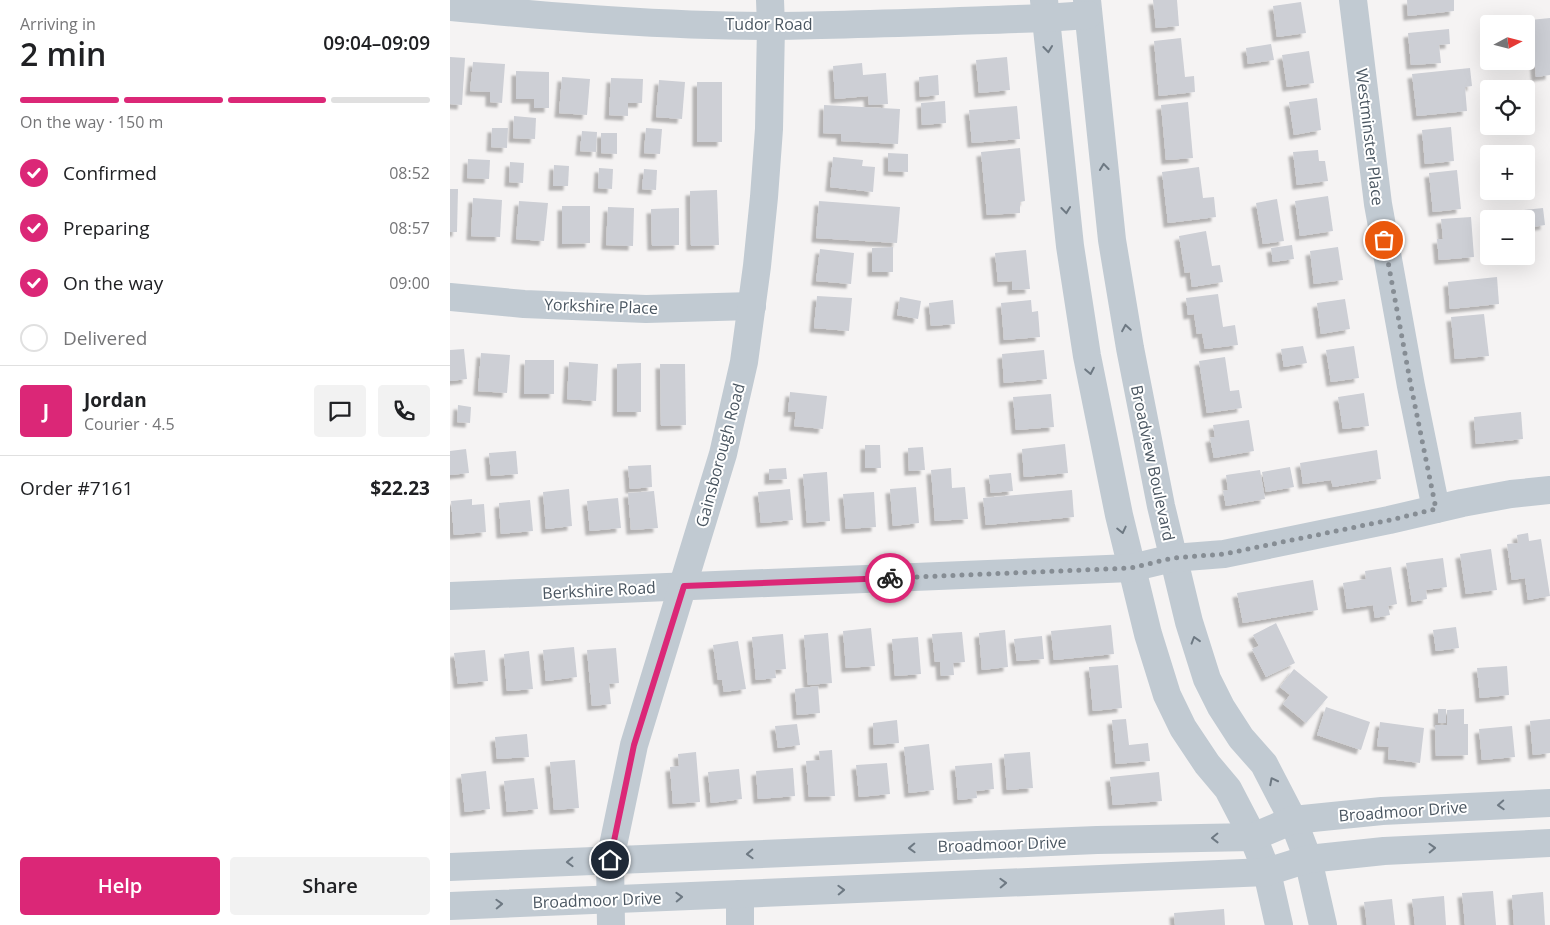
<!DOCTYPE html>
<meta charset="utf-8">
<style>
:root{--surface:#fff;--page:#f2f2f2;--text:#202124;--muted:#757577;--line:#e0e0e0;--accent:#db2777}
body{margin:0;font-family:"Open Sans",sans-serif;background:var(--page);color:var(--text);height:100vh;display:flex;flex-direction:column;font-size:19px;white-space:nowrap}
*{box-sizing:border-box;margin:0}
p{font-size:16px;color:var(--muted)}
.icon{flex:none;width:28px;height:28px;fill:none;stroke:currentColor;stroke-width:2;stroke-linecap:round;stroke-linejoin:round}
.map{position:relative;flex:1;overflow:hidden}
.drawer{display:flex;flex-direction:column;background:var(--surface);width:450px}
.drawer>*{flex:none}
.needle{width:32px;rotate:83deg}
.fabs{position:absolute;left:1030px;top:15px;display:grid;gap:10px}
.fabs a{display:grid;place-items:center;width:55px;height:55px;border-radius:5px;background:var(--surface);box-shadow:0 5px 20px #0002;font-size:25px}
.pin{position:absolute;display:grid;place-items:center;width:42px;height:42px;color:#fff;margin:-21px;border:2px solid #fff;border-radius:50%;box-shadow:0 1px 5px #0007}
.courier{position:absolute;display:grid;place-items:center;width:50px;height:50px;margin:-25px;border:4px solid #db2777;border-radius:50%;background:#fff;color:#222;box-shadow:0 1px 6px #0007}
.overview em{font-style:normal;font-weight:600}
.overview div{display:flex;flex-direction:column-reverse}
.overview{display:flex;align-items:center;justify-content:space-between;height:85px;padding:0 20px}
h1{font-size:32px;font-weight:600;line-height:38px}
.bar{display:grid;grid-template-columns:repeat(4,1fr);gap:8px 5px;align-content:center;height:60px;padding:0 20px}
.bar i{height:6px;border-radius:4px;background:var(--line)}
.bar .current{background:var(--accent)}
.bar p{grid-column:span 4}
.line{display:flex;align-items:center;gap:12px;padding:0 20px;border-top:1px solid var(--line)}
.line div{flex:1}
.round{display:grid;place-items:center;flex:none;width:52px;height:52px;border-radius:5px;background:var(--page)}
ol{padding:0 20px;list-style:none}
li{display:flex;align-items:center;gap:15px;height:55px}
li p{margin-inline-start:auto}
li .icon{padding:5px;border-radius:50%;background:var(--accent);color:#fff;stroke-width:4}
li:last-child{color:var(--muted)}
li i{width:28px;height:28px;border:2px solid var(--line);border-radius:50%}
.button{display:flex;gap:10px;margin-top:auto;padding:10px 20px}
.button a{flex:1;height:58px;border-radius:5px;background:var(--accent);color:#fff;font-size:20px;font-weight:600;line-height:58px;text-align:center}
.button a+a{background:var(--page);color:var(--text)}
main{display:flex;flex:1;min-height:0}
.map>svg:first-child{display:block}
.building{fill:#cdcfd5;filter:url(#shadow)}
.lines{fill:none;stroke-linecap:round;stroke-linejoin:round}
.minor{stroke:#c1cad2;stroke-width:28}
.oneway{stroke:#6e7983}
.done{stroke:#868d94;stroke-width:5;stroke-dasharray:0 9}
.route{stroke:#db2777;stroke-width:6}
.labels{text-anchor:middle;stroke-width:4;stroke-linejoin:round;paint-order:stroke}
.street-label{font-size:16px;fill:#4a5661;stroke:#fff}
</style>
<main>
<section class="drawer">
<div class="overview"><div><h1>2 min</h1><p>Arriving in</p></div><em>09:04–09:09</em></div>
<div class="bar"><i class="current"></i><i class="current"></i><i class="current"></i><i></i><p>On the way · 150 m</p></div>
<ol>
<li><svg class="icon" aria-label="check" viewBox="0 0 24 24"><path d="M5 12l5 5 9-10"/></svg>Confirmed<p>08:52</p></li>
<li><svg class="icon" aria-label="check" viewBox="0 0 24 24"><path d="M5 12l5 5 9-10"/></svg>Preparing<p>08:57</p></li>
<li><svg class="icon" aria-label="check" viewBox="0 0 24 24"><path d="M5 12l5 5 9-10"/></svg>On the way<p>09:00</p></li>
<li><i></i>Delivered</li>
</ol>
<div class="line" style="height:90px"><b class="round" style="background:var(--accent);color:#fff">J</b><div><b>Jordan</b><p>Courier · 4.5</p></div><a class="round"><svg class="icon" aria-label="chat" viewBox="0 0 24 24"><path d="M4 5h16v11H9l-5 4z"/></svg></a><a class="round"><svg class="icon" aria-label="phone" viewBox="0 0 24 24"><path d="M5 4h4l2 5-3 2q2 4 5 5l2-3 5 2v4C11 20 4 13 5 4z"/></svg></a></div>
<div class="line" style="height:65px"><div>Order #7161</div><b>$22.23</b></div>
<div class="button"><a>Help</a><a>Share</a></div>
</section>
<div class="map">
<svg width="1100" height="925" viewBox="0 0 1100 925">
<defs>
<filter id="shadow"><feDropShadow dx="-4.5" dy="4.5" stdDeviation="1" flood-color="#0004"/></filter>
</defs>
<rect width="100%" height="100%" fill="#f5f3f3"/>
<g class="building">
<path d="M703,0h24l2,26 -23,2z"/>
<path d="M957,0h47v11l-46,5z"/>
<path d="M851,2l5,31 -29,4 -4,-31z"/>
<path d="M1100,18v57l-14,2 -6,-57z"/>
<path d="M999,29l1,15 -11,1 2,18 -30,2 -3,-32z"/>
<path d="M731,38l4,39 9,-1 1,16 -36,4 -5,-55z"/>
<path d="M821,44l3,16 -26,4 -2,-16z"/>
<path d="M859,51l5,32 -27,4 -5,-32z"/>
<path d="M0,57l15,1 -3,47 -12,-1z"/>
<path d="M557,57l3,33 -31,3 -3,-33z"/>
<path d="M23,62l32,2 -3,39 -12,-1v-10l-20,-1z"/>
<path d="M412,63l1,12 23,-2 2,31 -19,1 -1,-9 -33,3 -2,-33z"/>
<path d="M1020,68l2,18 -7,1 2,24 -50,5 -5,-42z"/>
<path d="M66,71l33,1v36h-15v-9h-18z"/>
<path d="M488,75l1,20 -19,2 -1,-20z"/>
<path d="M112,77l28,2 -3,36 -28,-2z"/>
<path d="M161,78l32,1 -1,24h-14v13l-19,-1z"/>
<path d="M209,80l26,2 -3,37 -26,-2z"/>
<rect x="247" y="82" width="25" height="60"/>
<path d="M1078,84l4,26 -6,1v-22l-22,-1z"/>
<path d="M867,98l4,32 -27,5 -5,-33z"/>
<path d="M495,101l1,22 -24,2 -1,-22z"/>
<path d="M738,102l5,56 -27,2 -5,-55z"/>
<path d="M374,105l76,4 -2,35 -57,-3v-7l-18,-1z"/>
<path d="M567,106l3,33 -48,4 -3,-33z"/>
<path d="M64,116l22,2 -1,21 -22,-1z"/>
<path d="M1001,127l3,34 -29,3 -3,-34z"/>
<path d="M42,128h16l-1,20 -16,-1z"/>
<path d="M196,128l16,1 -2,25 -16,-1z"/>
<path d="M132,131l15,1 -1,20 -16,-1z"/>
<path d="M151,133h16v21l-16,-1z"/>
<path d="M570,148l5,53 -5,1v11l-33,2 -6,-63z"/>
<path d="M868,150l1,11h6l3,20 -31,4 -4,-33z"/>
<path d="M438,153l20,1v18l-20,-1z"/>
<path d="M383,157l30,3 -1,6 13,1 -2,25 -43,-5z"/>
<path d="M18,159l22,1 -1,19 -22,-1z"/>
<path d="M60,162l14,1 -1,20 -14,-1z"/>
<path d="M104,165l15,1 -1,20h-15z"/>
<path d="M749,167l4,31 11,-1 2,20 -48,6 -6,-51z"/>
<path d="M149,168l14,1 -1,20 -14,-1z"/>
<path d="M194,169l13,1 -1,20 -14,-1z"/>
<path d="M1007,170l4,39 -28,3 -4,-39z"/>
<path d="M0,189h8l-1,43h-7z"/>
<path d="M267,190l2,55 -28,1 -1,-55z"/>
<path d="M878,196l5,35 -33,5 -5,-35z"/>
<path d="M23,198l29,2 -2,37 -29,-1z"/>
<path d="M827,199l7,42 -21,3 -7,-41z"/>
<path d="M69,201l29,2 -4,38 -28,-2z"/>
<path d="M369,201l81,6 -3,36 -81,-5z"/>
<path d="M112,206h28v37l-28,1z"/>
<path d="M158,207l26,1 -1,38 -27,-1z"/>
<path d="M229,208v37l-27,1 -1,-37z"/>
<path d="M1093,208l2,17 -19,3v-9h-1l-1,-9z"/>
<path d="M1021,217l3,40 -35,3 -2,-21h6l-2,-20z"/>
<path d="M756,231l6,35 8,-1 3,17 -31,5 -2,-15 -5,1 -6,-37z"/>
<path d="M842,245l2,14 -21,3 -2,-14z"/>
<path d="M443,247v25h-21v-24z"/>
<path d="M888,247l5,33 -29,4 -4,-33z"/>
<path d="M370,249l34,4 -3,31 -35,-3z"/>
<path d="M576,250l4,39 -18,1v-9l-14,1 -3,-29z"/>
<path d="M1047,277l2,27 -49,5 -2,-27z"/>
<path d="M768,294l5,33 12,-2 3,20 -33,4 -3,-16 -5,1 -3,-20 -6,1 -2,-17z"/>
<path d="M367,296l35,2 -3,33 -35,-3z"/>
<path d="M450,297l21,4 -3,18 -21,-4z"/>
<path d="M895,299l5,30 -29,5 -4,-31z"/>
<path d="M503,300l2,24 -24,2 -2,-23z"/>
<path d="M581,300l1,12 6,-1 2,26 -36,3 -3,-37z"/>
<path d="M1034,314l5,42 -34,3 -4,-42z"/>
<path d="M853,346l4,17 -23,4 -3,-18z"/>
<path d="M904,346l5,32 -28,4 -5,-32z"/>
<path d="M14,349l3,30 -17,2v-31z"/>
<path d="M594,350l3,29 -43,4 -2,-29z"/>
<path d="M31,353l29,2 -3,38 -29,-2z"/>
<path d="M775,357l5,34 9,-1 3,18 -35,5 -8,-52z"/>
<path d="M75,360h29v34h-30z"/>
<path d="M119,362l29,2 -2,37 -29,-2z"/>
<path d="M191,363v49h-24v-48z"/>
<path d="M210,364h25l1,61 -25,1z"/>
<path d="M340,392l37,4 -4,33 -29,-3 2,-14h-8z"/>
<path d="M914,393l5,33 -26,3 -5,-32z"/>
<path d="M601,394l3,33 -38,3 -3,-33z"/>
<path d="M8,405l13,2 -1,16 -13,-1z"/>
<path d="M1071,412l2,27 -47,5 -2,-27z"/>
<path d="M799,420l5,31 -40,7 -4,-20 5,-1 -2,-12z"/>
<path d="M615,444l3,29 -44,4 -2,-28z"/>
<path d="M415,445h15l1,23h-16z"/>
<path d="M473,447l2,23 -16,1 -1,-23z"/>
<path d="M16,449l3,24 -19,2v-24z"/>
<path d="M927,450l4,29 -48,8 -2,-7 -28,4 -3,-21z"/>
<path d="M66,451l2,23 -27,2 -2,-23z"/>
<path d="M201,465l1,22 -22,2 -2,-23z"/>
<path d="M840,467l4,20 -28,5 -4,-20z"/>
<path d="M336,468l1,11 -18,1v-11z"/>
<path d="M501,468l1,20 13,-1 3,32 -33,2 -4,-51z"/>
<path d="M810,470l5,29 -39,7 -3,-15 5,-1 -2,-15z"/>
<path d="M377,472l3,49 -23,2 -4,-49z"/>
<path d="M561,473l2,18 -22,2 -2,-18z"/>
<path d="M466,487l3,36 -26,3 -3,-37z"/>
<path d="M119,489l3,37 -26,3 -3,-37z"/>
<path d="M340,489l3,31 -32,3 -3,-31z"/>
<path d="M622,490l2,27 -88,8 -3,-27z"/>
<path d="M204,491l4,37 -27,2 -3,-37z"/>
<path d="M424,492l2,35 -30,2 -3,-35z"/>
<path d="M168,498l3,30 -31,3 -3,-30z"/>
<path d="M22,499v6l12,-1 2,28 -32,3 -3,-34z"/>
<path d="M80,500l3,31 -32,3 -2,-31z"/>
<path d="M1078,533l1,8 12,-2 9,57 -22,4 -3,-22 -13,2 -5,-36 11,-1 -1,-8z"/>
<path d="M1041,549l6,41 -31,4 -6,-40z"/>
<path d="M993,558l4,29 -21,3 1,9 -15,3 -6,-39z"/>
<path d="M941,567l6,37 -9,2 2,9 -15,3 -2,-13 -26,4 -4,-26 23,-4 -1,-8z"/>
<path d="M863,580l5,30 -75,13 -6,-30z"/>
<path d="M826,623l19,40 -29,14 -14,-28 7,-3 -6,-11z"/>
<path d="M661,625l3,29 -60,6 -3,-29z"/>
<path d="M1006,627l3,21 -23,3 -3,-21z"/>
<path d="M421,628l4,38 -29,2 -3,-37z"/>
<path d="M555,630l3,37 -26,3 -3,-37z"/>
<path d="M512,632l3,30 -12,1 1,12 -13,1 -1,-14h-5l-3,-28z"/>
<path d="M378,633l4,50 -24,2 -4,-50z"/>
<path d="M333,634l3,35 -11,1 1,8 -20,2 -4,-43z"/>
<path d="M592,636l2,23 -27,2 -3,-22z"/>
<path d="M468,637l3,37 -26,2 -3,-37z"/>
<path d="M288,641l8,48 -22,3 -2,-12h-4l-5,-35z"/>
<path d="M124,647l3,30 -31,4 -3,-31z"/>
<path d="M166,648l3,35 -10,1 2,20 -19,2 -5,-56z"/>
<path d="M35,650l3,31 -30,3 -4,-31z"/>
<path d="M79,651l4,38 -26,2 -3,-37z"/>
<path d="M668,665l4,43 -29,3 -4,-44z"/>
<path d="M1057,666l2,29 -29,3 -3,-30z"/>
<path d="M844,669l34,28 -22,26 -23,-19 7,-9 -10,-8z"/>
<path d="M368,686l2,27 -23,2 -2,-26z"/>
<path d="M876,707l44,15 -9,28 -44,-15z"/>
<rect x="988" y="709" width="8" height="14"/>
<path d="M1014,709v15h4v31l-32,1 -1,-31h12v-15z"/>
<path d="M676,719l3,26 19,-2 2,18 -34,3 -4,-44z"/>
<path d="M1100,719v34l-17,2 -3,-34z"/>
<path d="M447,720l2,23 -25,2 -1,-22z"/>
<path d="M930,722l44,6 -4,35 -32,-4 1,-12 -12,-1z"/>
<path d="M347,724l3,21 -22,3 -3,-22z"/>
<path d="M1062,726l3,31 -33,3 -3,-31z"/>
<path d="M77,734l2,23 -32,2 -2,-22z"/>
<path d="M479,744l5,46 -25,3 -5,-46z"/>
<path d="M382,750l3,46 -26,1 -3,-36 14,-1 -1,-9z"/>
<path d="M246,752l4,50 -27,2 -3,-37 9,-1 -1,-12z"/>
<path d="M580,752l3,36 -26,2 -3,-36z"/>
<path d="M125,760l4,48 -25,2 -4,-48z"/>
<path d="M437,763l3,31 -31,3 -3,-32z"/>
<path d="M542,763l2,26 -18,2 1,7 -19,2 -3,-34z"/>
<path d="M343,768l2,28 -37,3 -2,-28z"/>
<path d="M289,769l3,30 -31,4 -3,-31z"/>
<path d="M36,771l4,38 -25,3 -4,-38z"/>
<path d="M709,772l3,29 -49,4 -3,-28z"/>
<path d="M84,778l4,31 -31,3 -3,-31z"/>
<path d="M1043,891l3,34h-31l-3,-32z"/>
<path d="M1093,892l2,33h-31l-2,-30z"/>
<path d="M994,896l2,29h-31l-3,-26z"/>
<path d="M942,899l3,26h-28l-3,-23z"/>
<path d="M774,909l1,16h-50l-1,-12z"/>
</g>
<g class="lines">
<g class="minor">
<path d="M594,0l26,246 17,110 32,159 29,119 19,61 16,33 24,36 21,25 25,48 14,35 12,53"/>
<path d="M637,0l25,240 18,108 31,158 28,116 18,57 14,28 20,31 23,26 29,56 15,39 15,66"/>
<path d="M903,0l25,204 33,182 25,123"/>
<path d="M0,7c107,10 214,19 322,19 91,-1 182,-5 273,-8l43,-3"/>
<path d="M0,297l74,7 122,5 106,-3"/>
<path d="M0,596l681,-28 42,-10 51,-4 165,-34 73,-17 49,-9 39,-4"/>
<path d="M0,867l647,-27 156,-3 40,-17 89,-9 168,-8"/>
<path d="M290,894v31"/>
<path d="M0,906l817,-34 41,-13 76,-8 166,-8"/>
<path d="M161,925l-1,-65 24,-115 89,-291 21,-92 13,-96 7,-69 5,-68 2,-103 -1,-26"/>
</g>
</g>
<defs><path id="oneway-chevron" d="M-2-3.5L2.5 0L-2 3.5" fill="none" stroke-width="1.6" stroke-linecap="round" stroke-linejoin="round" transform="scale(1.25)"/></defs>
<g class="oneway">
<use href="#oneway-chevron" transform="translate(598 49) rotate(84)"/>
<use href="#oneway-chevron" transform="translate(654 167) rotate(-96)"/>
<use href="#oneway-chevron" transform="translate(616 210) rotate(84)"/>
<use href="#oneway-chevron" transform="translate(676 328) rotate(-99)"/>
<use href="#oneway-chevron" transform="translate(640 371) rotate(79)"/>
<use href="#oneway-chevron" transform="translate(672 530) rotate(77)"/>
<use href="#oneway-chevron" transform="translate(745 640) rotate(-107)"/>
<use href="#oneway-chevron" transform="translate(823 781) rotate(-117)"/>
<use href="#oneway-chevron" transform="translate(1051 805) rotate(177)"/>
<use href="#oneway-chevron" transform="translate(765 838) rotate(179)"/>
<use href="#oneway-chevron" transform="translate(462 848) rotate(178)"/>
<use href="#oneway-chevron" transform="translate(982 848) rotate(-2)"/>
<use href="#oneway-chevron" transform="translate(300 854) rotate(178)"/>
<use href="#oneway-chevron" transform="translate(120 862) rotate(178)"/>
<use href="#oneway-chevron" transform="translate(553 883) rotate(-2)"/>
<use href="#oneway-chevron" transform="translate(391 890) rotate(-2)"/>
<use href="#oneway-chevron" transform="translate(229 897) rotate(-2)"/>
<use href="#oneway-chevron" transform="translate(49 904) rotate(-2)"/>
</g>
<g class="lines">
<path class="done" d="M440,578l241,-10 42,-10 51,-4 166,-34 46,-11 -25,-123 -27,-146"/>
<path class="route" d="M160,860l24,-115 50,-159 206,-8"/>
</g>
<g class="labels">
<g class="street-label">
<text x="319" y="30">Tudor Road</text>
<text transform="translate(920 137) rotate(83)" y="6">Westminster Place</text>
<text transform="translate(151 306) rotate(2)" y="6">Yorkshire Place</text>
<text transform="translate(270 455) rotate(-75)" y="6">Gainsborough Road</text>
<text transform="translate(703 463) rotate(78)" y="6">Broadview Boulevard</text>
<text transform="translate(149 590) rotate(-3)" y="6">Berkshire Road</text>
<text transform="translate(953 811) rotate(-4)" y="6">Broadmoor Drive</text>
<text transform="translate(552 844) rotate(-2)" y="6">Broadmoor Drive</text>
<text transform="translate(147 900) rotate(-2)" y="6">Broadmoor Drive</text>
</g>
</g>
</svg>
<div class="fabs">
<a><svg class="needle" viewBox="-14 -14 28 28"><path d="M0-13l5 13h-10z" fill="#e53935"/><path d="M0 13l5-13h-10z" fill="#757577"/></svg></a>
<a><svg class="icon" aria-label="locate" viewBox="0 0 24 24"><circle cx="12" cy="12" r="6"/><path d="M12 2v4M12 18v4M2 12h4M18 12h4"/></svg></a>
<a>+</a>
<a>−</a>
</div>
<div class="pin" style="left:934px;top:240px;background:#ea580c"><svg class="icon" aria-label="bag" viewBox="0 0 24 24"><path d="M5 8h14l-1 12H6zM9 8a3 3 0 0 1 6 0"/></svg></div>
<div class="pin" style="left:160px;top:860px;background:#1f2937"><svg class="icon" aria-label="home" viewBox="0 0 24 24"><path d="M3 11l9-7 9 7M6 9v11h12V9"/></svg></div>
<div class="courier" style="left:440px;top:578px"><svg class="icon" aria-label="bike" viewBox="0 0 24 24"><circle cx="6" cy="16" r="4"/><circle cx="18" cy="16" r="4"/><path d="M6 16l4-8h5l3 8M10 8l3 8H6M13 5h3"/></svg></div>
</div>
</main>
